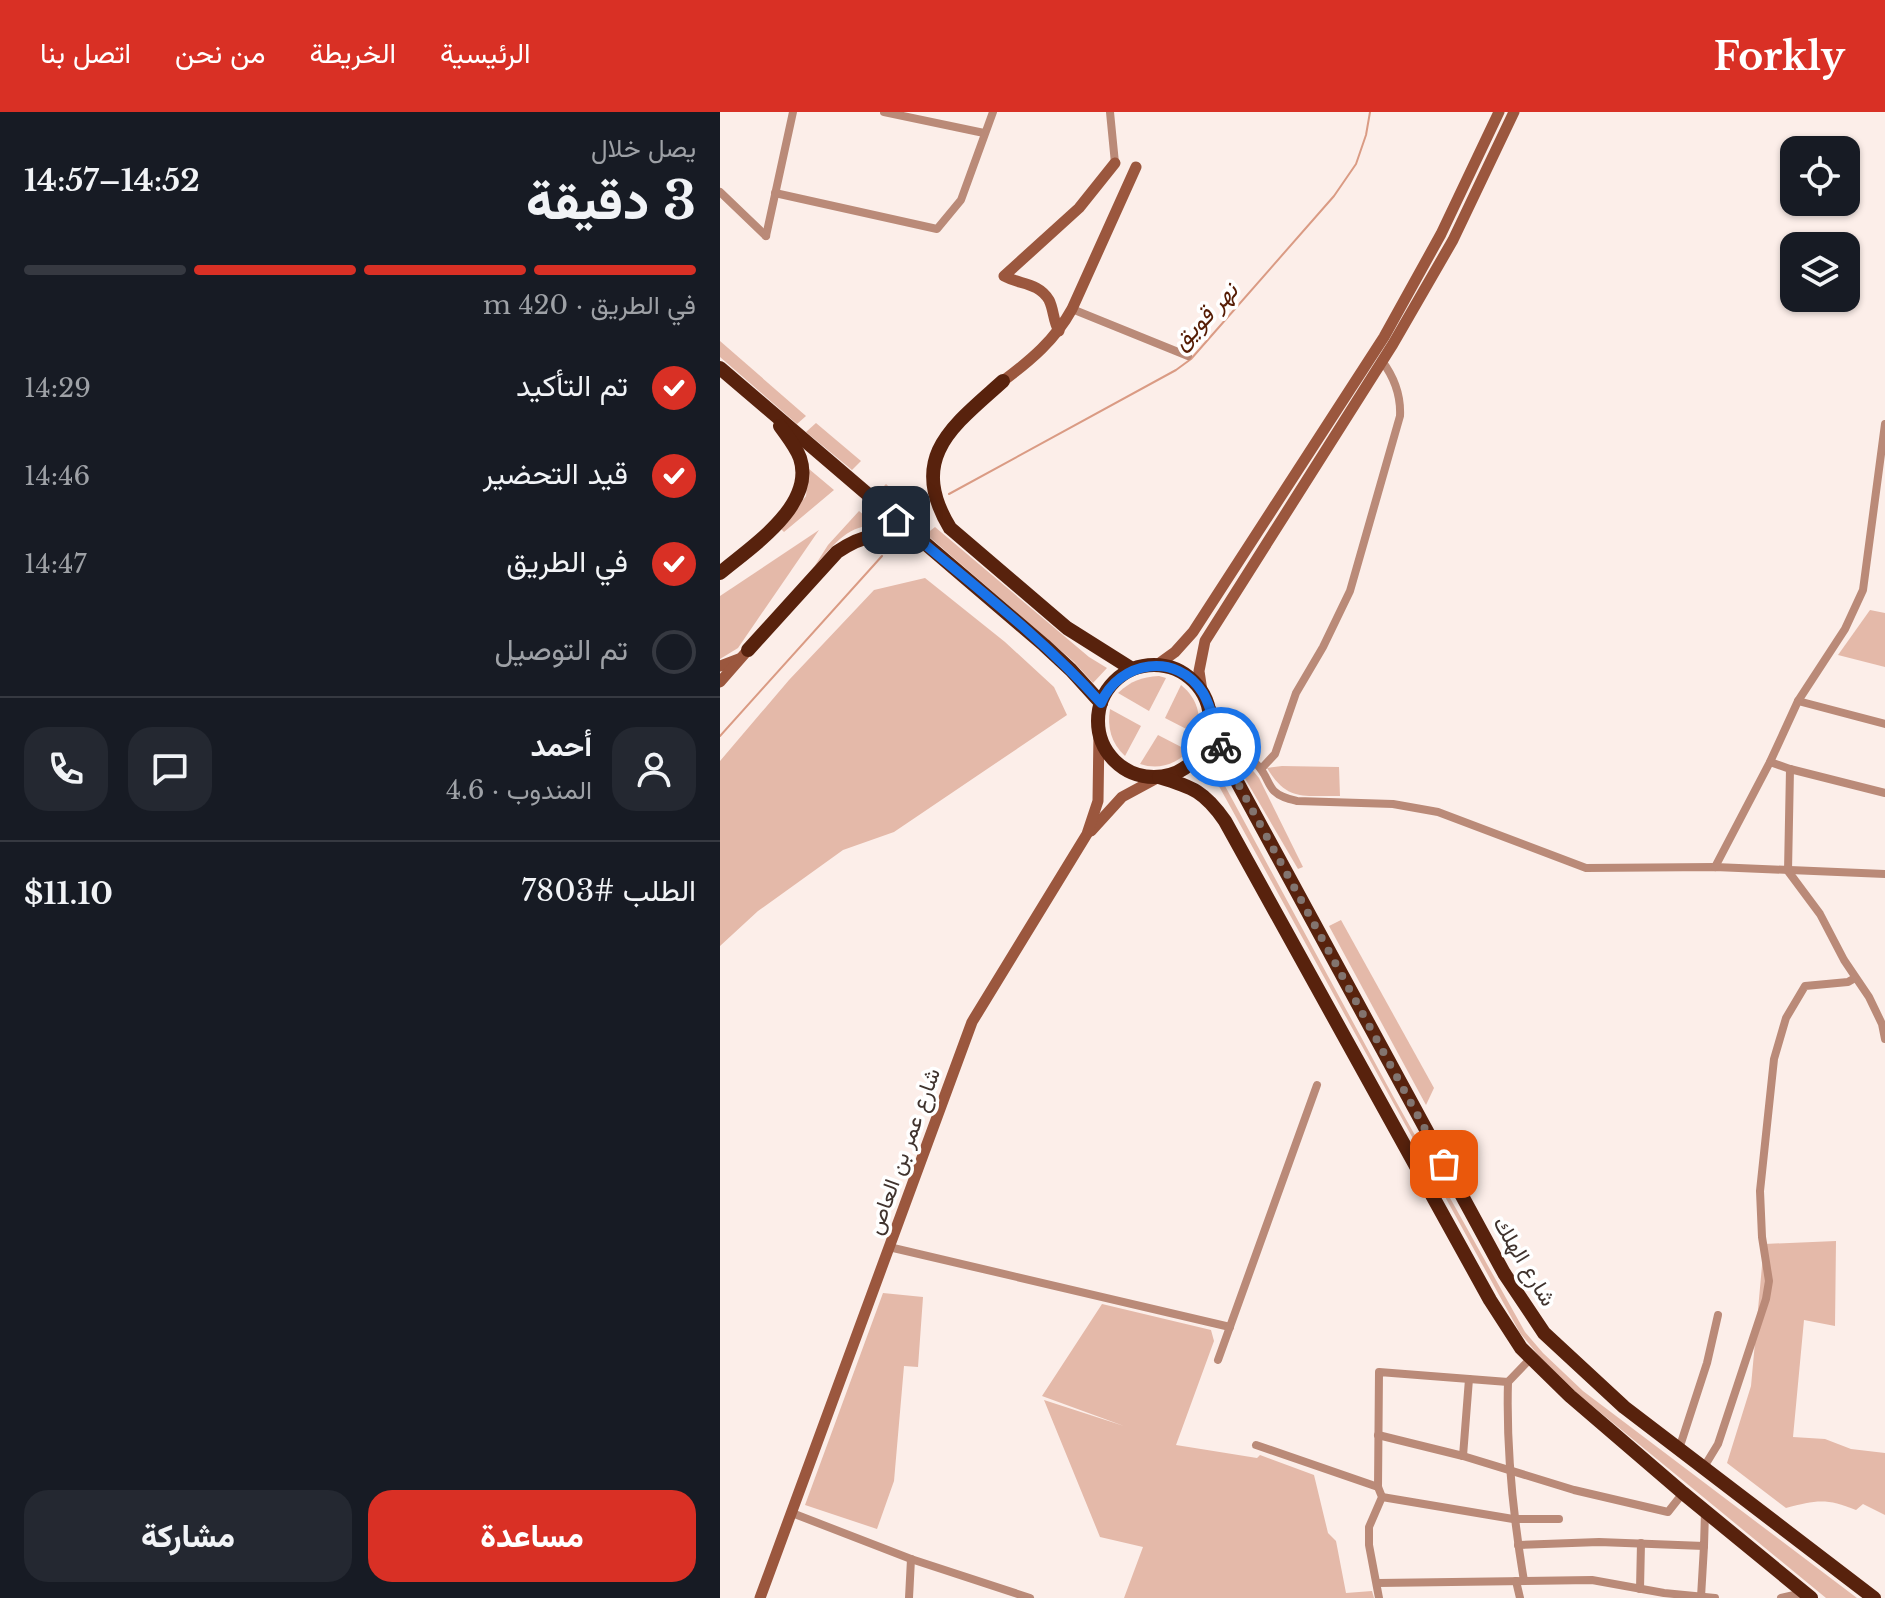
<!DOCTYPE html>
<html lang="ar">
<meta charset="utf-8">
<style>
:root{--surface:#171b24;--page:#242831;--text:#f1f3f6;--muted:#9ea1a6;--line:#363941;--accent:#d93025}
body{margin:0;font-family:"Libre Baskerville",Vazirmatn,serif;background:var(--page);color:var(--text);direction:rtl;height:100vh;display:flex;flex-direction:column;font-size:30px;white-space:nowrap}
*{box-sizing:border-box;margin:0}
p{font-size:26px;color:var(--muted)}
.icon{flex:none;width:44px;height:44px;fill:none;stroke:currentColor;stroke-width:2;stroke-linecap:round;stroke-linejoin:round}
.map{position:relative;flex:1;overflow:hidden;direction:ltr}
.panel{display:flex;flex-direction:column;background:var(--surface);width:720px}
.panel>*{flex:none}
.controls{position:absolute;left:1060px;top:24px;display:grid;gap:16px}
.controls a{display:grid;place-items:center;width:80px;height:80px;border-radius:16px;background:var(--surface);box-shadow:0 2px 6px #0004;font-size:40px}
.pin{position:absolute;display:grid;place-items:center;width:68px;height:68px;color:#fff;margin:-34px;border-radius:16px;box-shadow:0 4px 12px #0006}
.courier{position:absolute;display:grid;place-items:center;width:80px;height:80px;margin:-40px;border:6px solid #1a73e8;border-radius:50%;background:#fff;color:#222;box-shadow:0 2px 10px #0007}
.summary em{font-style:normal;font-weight:800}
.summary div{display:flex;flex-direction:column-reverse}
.summary{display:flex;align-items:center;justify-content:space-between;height:136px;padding:0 24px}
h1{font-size:52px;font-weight:800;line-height:60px}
.bar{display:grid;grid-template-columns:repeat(4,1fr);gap:12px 8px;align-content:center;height:96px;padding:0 24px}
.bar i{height:10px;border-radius:6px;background:var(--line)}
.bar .selected{background:var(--accent)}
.bar p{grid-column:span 4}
.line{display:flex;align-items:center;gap:20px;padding:0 24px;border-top:2px solid var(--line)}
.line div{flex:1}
.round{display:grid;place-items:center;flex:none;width:84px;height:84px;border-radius:24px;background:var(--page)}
ol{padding:0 24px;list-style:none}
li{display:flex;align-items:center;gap:24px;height:88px}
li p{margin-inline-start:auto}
li .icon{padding:8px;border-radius:50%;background:var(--accent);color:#fff;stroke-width:4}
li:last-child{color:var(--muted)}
li i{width:44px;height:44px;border:4px solid var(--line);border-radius:50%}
.action{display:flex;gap:16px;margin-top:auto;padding:16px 24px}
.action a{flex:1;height:92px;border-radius:24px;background:var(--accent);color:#fff;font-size:32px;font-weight:800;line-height:92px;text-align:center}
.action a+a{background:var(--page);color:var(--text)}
header{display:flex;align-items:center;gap:48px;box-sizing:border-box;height:112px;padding:0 40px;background:var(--accent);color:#fff}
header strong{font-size:38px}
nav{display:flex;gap:44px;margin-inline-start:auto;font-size:28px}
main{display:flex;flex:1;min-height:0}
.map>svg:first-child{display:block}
.green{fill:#e4b9a9}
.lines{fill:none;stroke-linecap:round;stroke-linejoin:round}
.stream{stroke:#da9b84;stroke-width:2}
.street{stroke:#ba8a78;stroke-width:8}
.secondary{stroke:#9b573e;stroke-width:11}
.highway{stroke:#58220d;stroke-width:14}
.done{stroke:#82746f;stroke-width:8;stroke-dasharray:0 14.4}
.route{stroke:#1a73e8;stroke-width:10}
.labels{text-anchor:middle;stroke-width:7;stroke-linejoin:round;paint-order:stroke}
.street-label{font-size:22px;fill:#40332e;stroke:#fff}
.water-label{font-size:24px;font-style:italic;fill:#551c04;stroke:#fff}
</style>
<header>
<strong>Forkly</strong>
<nav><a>الرئيسية</a><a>الخريطة</a><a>من نحن</a><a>اتصل بنا</a></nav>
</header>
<main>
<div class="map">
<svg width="1165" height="1486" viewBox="0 0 1165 1486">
<rect width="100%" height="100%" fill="#fceee9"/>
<g class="green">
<path d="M0,229l86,75 -9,8 -77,-67z"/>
<path d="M96,311l45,38 -9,9 -46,-38z"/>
<path d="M89,357l25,21 -50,42 -3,-3 25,-33z"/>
<path d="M166,372l30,28 -7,7 -31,-27z"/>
<path d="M139,399l18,15c-29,-3 -45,21 -63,41l14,-22z"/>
<path d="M215,415l154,130 18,11 -14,15 -19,-21 -148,-128z"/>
<path d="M99,418l-81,118 -18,11v-63z"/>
<path d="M205,466l80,64 49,45 13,28 -173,117 -51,18 -85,61 -38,35v-185l69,-81 85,-90z"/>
<path d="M1150,498l15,3v54l-47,-12z"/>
<path d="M439,564l7,2 -17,33 -31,-18c13,-12 23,-16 41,-17z"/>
<path d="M461,573c17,14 20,30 17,50l-33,-17z"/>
<path d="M390,597l31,17 -16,30c-14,-13 -18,-29 -15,-47z"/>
<path d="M438,623l31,16c-14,14 -31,19 -49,13z"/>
<path d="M513,646l17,9 9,11 44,89 -5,2z"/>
<path d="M562,654l57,1 1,29c-37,-1 -52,6 -73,-28z"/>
<path d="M498,661l175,323 132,236 18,21 40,38 274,207h-31l-247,-203 -40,-39 -19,-23 -300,-545 -11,-12z"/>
<path d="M621,808l93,168 -8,17 -97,-179z"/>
<path d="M1116,1129l-1,85 -31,-6 -11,117 32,2 26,10 34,4v62l-22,-11 -7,6c-29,-12 -40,-10 -70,-2l-59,-45 24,-77 13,-142z"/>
<path d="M163,1181l40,4 -5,70 -14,-1 -10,115 -17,48 -72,-24z"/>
<path d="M382,1192l109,26 3,11 -38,104 81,13 3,-3 54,20 14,58 8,8 10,52 26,-2 2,7h-250l19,-51 -43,-10 -56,-137 80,26 -82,-30z"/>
</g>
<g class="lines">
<g class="stream">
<path d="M229,382l227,-124 15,-11 143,-163 22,-32 10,-29 4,-23"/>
<path d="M0,624l162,-180"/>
</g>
<g class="street">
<path d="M164,0l100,21"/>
<path d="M390,0l5,51"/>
<path d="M0,80l46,44"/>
<path d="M55,81l162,36 24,-29 32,-88"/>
<path d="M46,124l27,-124"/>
<path d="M352,197l116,47"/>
<path d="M1078,589l87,23"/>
<path d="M501,636c17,1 34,10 43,26 3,5 6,13 10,17 6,6 15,8 23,10l96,3 45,8 148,56 129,-1 170,7"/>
<path d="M1050,650l20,7 95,24"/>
<path d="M541,657l14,-15 21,-61 27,-46 27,-56 50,-175c1,-20 -6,-39 -18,-55"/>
<path d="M1070,657l-2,102 32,43 24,46 25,37 13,27 3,15"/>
<path d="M995,755l55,-105 28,-61 47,-72 18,-39 22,-166"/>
<path d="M169,1135l341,80"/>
<path d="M498,1248l99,-275"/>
<path d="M788,1270c-2,68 5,133 16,199"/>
<path d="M658,1323l85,21 111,34 94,22 15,-19"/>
<path d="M536,1333l122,42"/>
<path d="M959,1337l28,-86 11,-48"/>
<path d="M743,1344l6,-77"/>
<path d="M984,1355l14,-23 48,-145 3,-18 -7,-44 -2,-46 14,-132 12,-41 19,-32 43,-4 7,-4"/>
<path d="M662,1385l131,22h46"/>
<path d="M72,1401l119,46 119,39"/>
<path d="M798,1433l81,-3 105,4 1,-34"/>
<path d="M796,1469l4,17"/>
<path d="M658,1471l214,-3 72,13 51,5"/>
<path d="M920,1477l1,-46"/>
<path d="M981,1485l3,-51"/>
<path d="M189,1486l2,-39"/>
<path d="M659,1486l-10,-53v-18l13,-30 -4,-10 1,-115 129,10 23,-24"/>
<path d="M1061,1486l22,-5"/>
</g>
<g class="secondary">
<path d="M339,219c-6,-10 -5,-21 -10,-31 -11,-18 -29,-15 -45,-24l75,-68 36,-45"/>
<path d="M283,269c28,-21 52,-41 69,-72l64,-142"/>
<path d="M437,553l18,-13 18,-20 191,-295 57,-103 58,-122"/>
<path d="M0,554l19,-7"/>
<path d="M0,570l28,-32"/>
<path d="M482,579l-3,-20 6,-30 188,-297 60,-104 61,-128"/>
<path d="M371,719l31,-34 37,-20"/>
<path d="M40,1486l212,-576 115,-188 11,-33 1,-68"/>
</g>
<g class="highway">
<path d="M0,256l324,277 27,25 30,33"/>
<path d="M283,269c-50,45 -96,76 -53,147l117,100 65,41"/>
<path d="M0,461c31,-26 96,-68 80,-115 -4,-11 -13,-22 -20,-32"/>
<path d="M28,538l89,-98c25,-17 49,-23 78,-11"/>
<circle cx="434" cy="609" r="56"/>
<path d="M489,597l12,39 14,30 269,495 40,60 80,74 250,191"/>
<path d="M439,665c34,10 46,15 66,44l265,479 31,48 49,48 113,97 128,105"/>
</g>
</g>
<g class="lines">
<path class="done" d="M501,635l14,31 209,386"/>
<path class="route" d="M176,408c69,59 144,115 205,183 18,-42 76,-52 102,-10 9,15 13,37 18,54"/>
</g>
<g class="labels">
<g class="street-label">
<text transform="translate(183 1039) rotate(-70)" y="8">شارع عمر بن العاص</text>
<text transform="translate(805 1149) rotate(59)" y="8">شارع الهلك</text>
</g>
<g class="water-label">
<text transform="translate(485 204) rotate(-46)" y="8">نهر قويق</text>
</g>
</g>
</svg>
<div class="controls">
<a><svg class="icon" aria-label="locate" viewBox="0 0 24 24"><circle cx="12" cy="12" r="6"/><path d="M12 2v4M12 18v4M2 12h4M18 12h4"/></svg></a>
<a><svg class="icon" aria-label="layers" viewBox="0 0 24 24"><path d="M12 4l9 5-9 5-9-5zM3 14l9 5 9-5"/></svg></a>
</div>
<div class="pin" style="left:724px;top:1052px;background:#ea580c"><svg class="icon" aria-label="bag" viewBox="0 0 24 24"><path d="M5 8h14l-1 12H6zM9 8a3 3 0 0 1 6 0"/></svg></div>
<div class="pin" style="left:176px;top:408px;background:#1f2937"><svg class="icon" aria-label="home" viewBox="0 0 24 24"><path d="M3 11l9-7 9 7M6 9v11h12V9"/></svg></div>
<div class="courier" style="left:501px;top:635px"><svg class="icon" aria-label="bike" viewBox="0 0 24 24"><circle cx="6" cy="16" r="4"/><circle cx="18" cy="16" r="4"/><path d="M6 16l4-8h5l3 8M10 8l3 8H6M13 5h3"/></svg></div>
</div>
<section class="panel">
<div class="summary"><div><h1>3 دقيقة</h1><p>يصل خلال</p></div><em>14:52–14:57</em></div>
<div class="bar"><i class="selected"></i><i class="selected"></i><i class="selected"></i><i></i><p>في الطريق · 420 m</p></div>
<ol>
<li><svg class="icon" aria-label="check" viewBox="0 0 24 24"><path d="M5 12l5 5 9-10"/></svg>تم التأكيد<p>14:29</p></li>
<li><svg class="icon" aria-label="check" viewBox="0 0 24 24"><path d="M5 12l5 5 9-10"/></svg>قيد التحضير<p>14:46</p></li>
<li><svg class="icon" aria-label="check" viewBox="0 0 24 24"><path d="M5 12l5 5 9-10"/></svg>في الطريق<p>14:47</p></li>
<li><i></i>تم التوصيل</li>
</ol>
<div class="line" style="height:144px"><a class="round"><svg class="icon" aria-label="person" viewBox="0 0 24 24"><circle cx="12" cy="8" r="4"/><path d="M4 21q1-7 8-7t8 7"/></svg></a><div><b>أحمد</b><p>المندوب · 4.6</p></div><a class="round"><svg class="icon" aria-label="chat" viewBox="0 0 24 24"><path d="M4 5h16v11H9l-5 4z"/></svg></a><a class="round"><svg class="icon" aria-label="phone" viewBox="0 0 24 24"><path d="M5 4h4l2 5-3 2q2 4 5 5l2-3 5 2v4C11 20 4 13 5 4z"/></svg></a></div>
<div class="line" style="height:104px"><div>الطلب #7803</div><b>$11.10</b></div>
<div class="action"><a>مساعدة</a><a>مشاركة</a></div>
</section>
</main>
